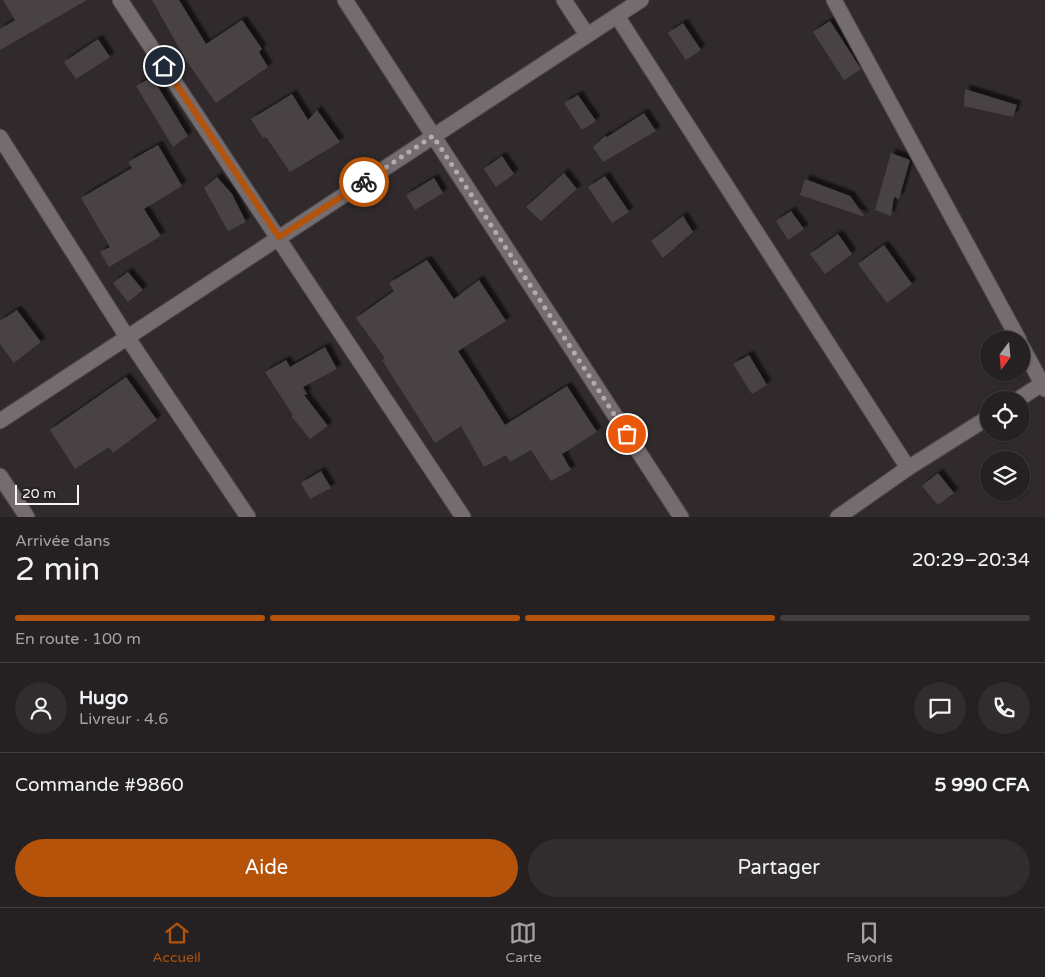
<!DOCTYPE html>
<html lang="fr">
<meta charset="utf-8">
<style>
:root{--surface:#252022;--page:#312d2f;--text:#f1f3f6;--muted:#a3a3a5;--line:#423e40;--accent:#b45309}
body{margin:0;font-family:"Varela Round",sans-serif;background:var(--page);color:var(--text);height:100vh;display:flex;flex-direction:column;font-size:19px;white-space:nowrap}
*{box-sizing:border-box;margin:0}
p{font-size:16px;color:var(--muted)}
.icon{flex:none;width:28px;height:28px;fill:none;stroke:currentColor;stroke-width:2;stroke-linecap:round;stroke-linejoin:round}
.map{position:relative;height:517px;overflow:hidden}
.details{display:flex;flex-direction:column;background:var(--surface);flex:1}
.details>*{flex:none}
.needle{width:32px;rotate:196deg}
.buttons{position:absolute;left:980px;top:331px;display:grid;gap:10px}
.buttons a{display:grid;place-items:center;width:50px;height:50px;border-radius:50%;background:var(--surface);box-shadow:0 1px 4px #0004,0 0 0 1px var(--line);font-size:25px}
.scale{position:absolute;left:15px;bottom:12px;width:64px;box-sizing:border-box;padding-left:5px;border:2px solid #f7f2f4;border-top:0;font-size:14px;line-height:18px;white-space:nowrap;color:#f7f2f4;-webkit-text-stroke:4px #272023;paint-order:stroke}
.pin{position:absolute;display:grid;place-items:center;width:42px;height:42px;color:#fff;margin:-21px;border:2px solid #fff;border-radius:50%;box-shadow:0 1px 5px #0007}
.courier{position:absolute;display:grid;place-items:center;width:50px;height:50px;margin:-25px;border:4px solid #b45309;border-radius:50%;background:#fff;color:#222;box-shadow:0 1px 6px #0007}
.overview em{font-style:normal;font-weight:600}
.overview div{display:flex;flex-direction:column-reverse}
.overview{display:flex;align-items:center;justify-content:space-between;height:85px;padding:0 15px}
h1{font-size:32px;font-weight:600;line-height:38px}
.bar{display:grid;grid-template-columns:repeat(4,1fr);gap:8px 5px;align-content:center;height:60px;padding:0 15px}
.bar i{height:6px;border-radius:4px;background:var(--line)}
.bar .selected{background:var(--accent)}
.bar p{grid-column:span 4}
.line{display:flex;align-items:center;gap:12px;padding:0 15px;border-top:1px solid var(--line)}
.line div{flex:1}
.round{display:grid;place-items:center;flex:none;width:52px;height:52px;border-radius:26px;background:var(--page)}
.button{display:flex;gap:10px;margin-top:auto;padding:10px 15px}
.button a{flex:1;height:58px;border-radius:30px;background:var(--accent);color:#fff;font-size:20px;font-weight:600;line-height:58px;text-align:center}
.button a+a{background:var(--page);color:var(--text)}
.tab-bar{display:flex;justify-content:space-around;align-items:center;height:70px;border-top:1px solid var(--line);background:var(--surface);font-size:14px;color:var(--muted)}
.tab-bar a{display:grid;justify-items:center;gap:2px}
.tab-bar .selected{color:var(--accent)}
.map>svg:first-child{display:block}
.building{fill:#494245;filter:url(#shadow)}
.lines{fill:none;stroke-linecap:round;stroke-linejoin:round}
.street-casing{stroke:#4e494b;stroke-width:17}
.secondary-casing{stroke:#4e494b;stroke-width:17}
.street{stroke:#746c6f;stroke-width:15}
.secondary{stroke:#746c6f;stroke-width:15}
.done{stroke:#b2acae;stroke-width:5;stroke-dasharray:0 9}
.route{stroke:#b45309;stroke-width:6}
</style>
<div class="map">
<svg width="1045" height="517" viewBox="0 0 1045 517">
<defs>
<filter id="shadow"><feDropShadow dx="4.5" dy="-4.5" stdDeviation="1" flood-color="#0009"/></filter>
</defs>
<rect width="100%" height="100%" fill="#312a2d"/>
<g class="building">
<path d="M3,0h84l-87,50v-21l15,-9z"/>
<path d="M152,0h27l27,44 36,-24 20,29 -3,3 9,15 -52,36 -30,-43z"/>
<path d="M830,21l31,48 -17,11 -31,-48z"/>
<path d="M683,23l18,27 -15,10 -18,-27z"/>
<path d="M98,39l12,18 -34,22 -12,-17z"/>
<path d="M152,77l36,59 -15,11 -37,-61z"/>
<path d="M965,89l52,16 -4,12 -49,-11z"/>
<path d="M292,94l16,26 9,-10 23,32 -50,30 -24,-35 -3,1 -12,-19z"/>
<path d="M578,95l18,26 -14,9 -18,-27z"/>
<path d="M644,113l12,18 -53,31 -10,-15 12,-11 2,1z"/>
<path d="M158,145l24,41 -38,23 17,27 -52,31 -9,-15 10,-5 -29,-49 51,-30 -4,-6z"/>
<path d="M891,153l19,7 -11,39 -5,-2 -3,19 -16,-6z"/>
<path d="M502,156l12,18 -18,13 -12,-18z"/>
<path d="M564,173l13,16 -36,32 -15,-14z"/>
<path d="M605,176l24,36 -17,11 -24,-36z"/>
<path d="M217,177l15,17 14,28 -18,9 -24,-43z"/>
<path d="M434,178l9,15 -28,17 -9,-15z"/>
<path d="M805,179l45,17 15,21 -65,-22z"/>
<path d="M791,211l13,18 -16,11 -12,-19z"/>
<path d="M683,216l10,16 -30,26 -12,-17z"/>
<path d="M838,234l14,20 -27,20 -15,-20z"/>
<path d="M884,245l28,39 -25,19 -29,-39z"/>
<path d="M427,260l27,39 25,-19 27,41 -48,30 47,74 62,-39 30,46 -35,22 9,16 -20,11 -20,-31 -21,12 -4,-7 -22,12 -23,-41 -26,17 -53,-83 3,-2 -29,-40 38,-27 -5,-8z"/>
<path d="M128,272l15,18 -15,12 -15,-19z"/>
<path d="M17,310l24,32 -27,21 -14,-19v-23z"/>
<path d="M325,347l12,22 -34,18 4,7 -3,1 24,31 -18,13 -19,-23 2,-1 -28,-43 21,-12 4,7z"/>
<path d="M749,355l18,30 -15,9 -19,-30z"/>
<path d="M126,377l31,43 -44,33 -4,-6 -34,22 -25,-39z"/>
<path d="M321,471l10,17 -21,11 -9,-16z"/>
<path d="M938,473l16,20 -16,12 -16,-19z"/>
</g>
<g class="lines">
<g class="street-casing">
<g id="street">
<path d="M120,0l343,517"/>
<path d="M345,0l336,517"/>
<path d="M564,0l23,35"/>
<path d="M834,0l185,340"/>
<path d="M617,16l291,452"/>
<path d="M0,137l127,200 121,180"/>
<path d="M1021,345l24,44"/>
<path d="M1017,400l28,-18"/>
<path d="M0,476l27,41"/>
<path d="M838,517l70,-49 81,-51"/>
</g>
</g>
<g class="secondary-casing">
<path id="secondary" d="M0,421l641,-421"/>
</g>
<use href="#street" class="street"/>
<use href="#secondary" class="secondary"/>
</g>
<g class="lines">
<path class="done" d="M364,182l69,-46 194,298"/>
<path class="route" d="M164,66l115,171 85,-55"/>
</g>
</svg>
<div class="buttons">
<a><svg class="needle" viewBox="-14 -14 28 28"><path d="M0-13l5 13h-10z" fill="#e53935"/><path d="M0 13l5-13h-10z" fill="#a3a3a5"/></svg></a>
<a><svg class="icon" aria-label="locate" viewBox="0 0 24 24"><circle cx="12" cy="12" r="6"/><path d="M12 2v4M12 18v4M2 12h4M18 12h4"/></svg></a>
<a><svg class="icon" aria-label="layers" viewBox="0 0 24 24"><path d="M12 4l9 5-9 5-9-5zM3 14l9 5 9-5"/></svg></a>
</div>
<div class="scale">20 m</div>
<div class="pin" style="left:627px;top:434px;background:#ea580c"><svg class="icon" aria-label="bag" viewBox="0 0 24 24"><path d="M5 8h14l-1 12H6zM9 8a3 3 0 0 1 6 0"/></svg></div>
<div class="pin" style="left:164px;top:66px;background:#1f2937"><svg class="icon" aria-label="home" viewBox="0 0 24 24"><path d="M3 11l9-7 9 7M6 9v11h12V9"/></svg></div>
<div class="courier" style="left:364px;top:182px"><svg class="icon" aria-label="bike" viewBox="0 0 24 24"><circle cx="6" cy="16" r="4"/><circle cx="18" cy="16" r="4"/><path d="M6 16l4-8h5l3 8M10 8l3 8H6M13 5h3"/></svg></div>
</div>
<section class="details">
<div class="overview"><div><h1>2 min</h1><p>Arrivée dans</p></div><em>20:29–20:34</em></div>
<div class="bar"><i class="selected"></i><i class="selected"></i><i class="selected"></i><i></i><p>En route · 100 m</p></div>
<div class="line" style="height:90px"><a class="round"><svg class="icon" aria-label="person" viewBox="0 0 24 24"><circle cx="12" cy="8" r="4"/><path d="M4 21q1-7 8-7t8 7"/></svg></a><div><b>Hugo</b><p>Livreur · 4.6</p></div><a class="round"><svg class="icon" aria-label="chat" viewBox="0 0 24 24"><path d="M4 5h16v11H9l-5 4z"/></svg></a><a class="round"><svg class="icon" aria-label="phone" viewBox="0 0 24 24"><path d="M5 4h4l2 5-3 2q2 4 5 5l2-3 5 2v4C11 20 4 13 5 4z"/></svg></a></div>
<div class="line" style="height:65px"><div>Commande #9860</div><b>5 990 CFA</b></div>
<div class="button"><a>Aide</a><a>Partager</a></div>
</section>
<nav class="tab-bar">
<a class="selected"><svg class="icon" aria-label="home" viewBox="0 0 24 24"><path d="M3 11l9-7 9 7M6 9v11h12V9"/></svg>Accueil</a>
<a><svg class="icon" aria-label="map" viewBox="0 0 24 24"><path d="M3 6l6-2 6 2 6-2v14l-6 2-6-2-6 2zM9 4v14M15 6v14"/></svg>Carte</a>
<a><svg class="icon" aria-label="saved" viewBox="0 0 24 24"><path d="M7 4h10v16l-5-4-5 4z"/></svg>Favoris</a>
</nav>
